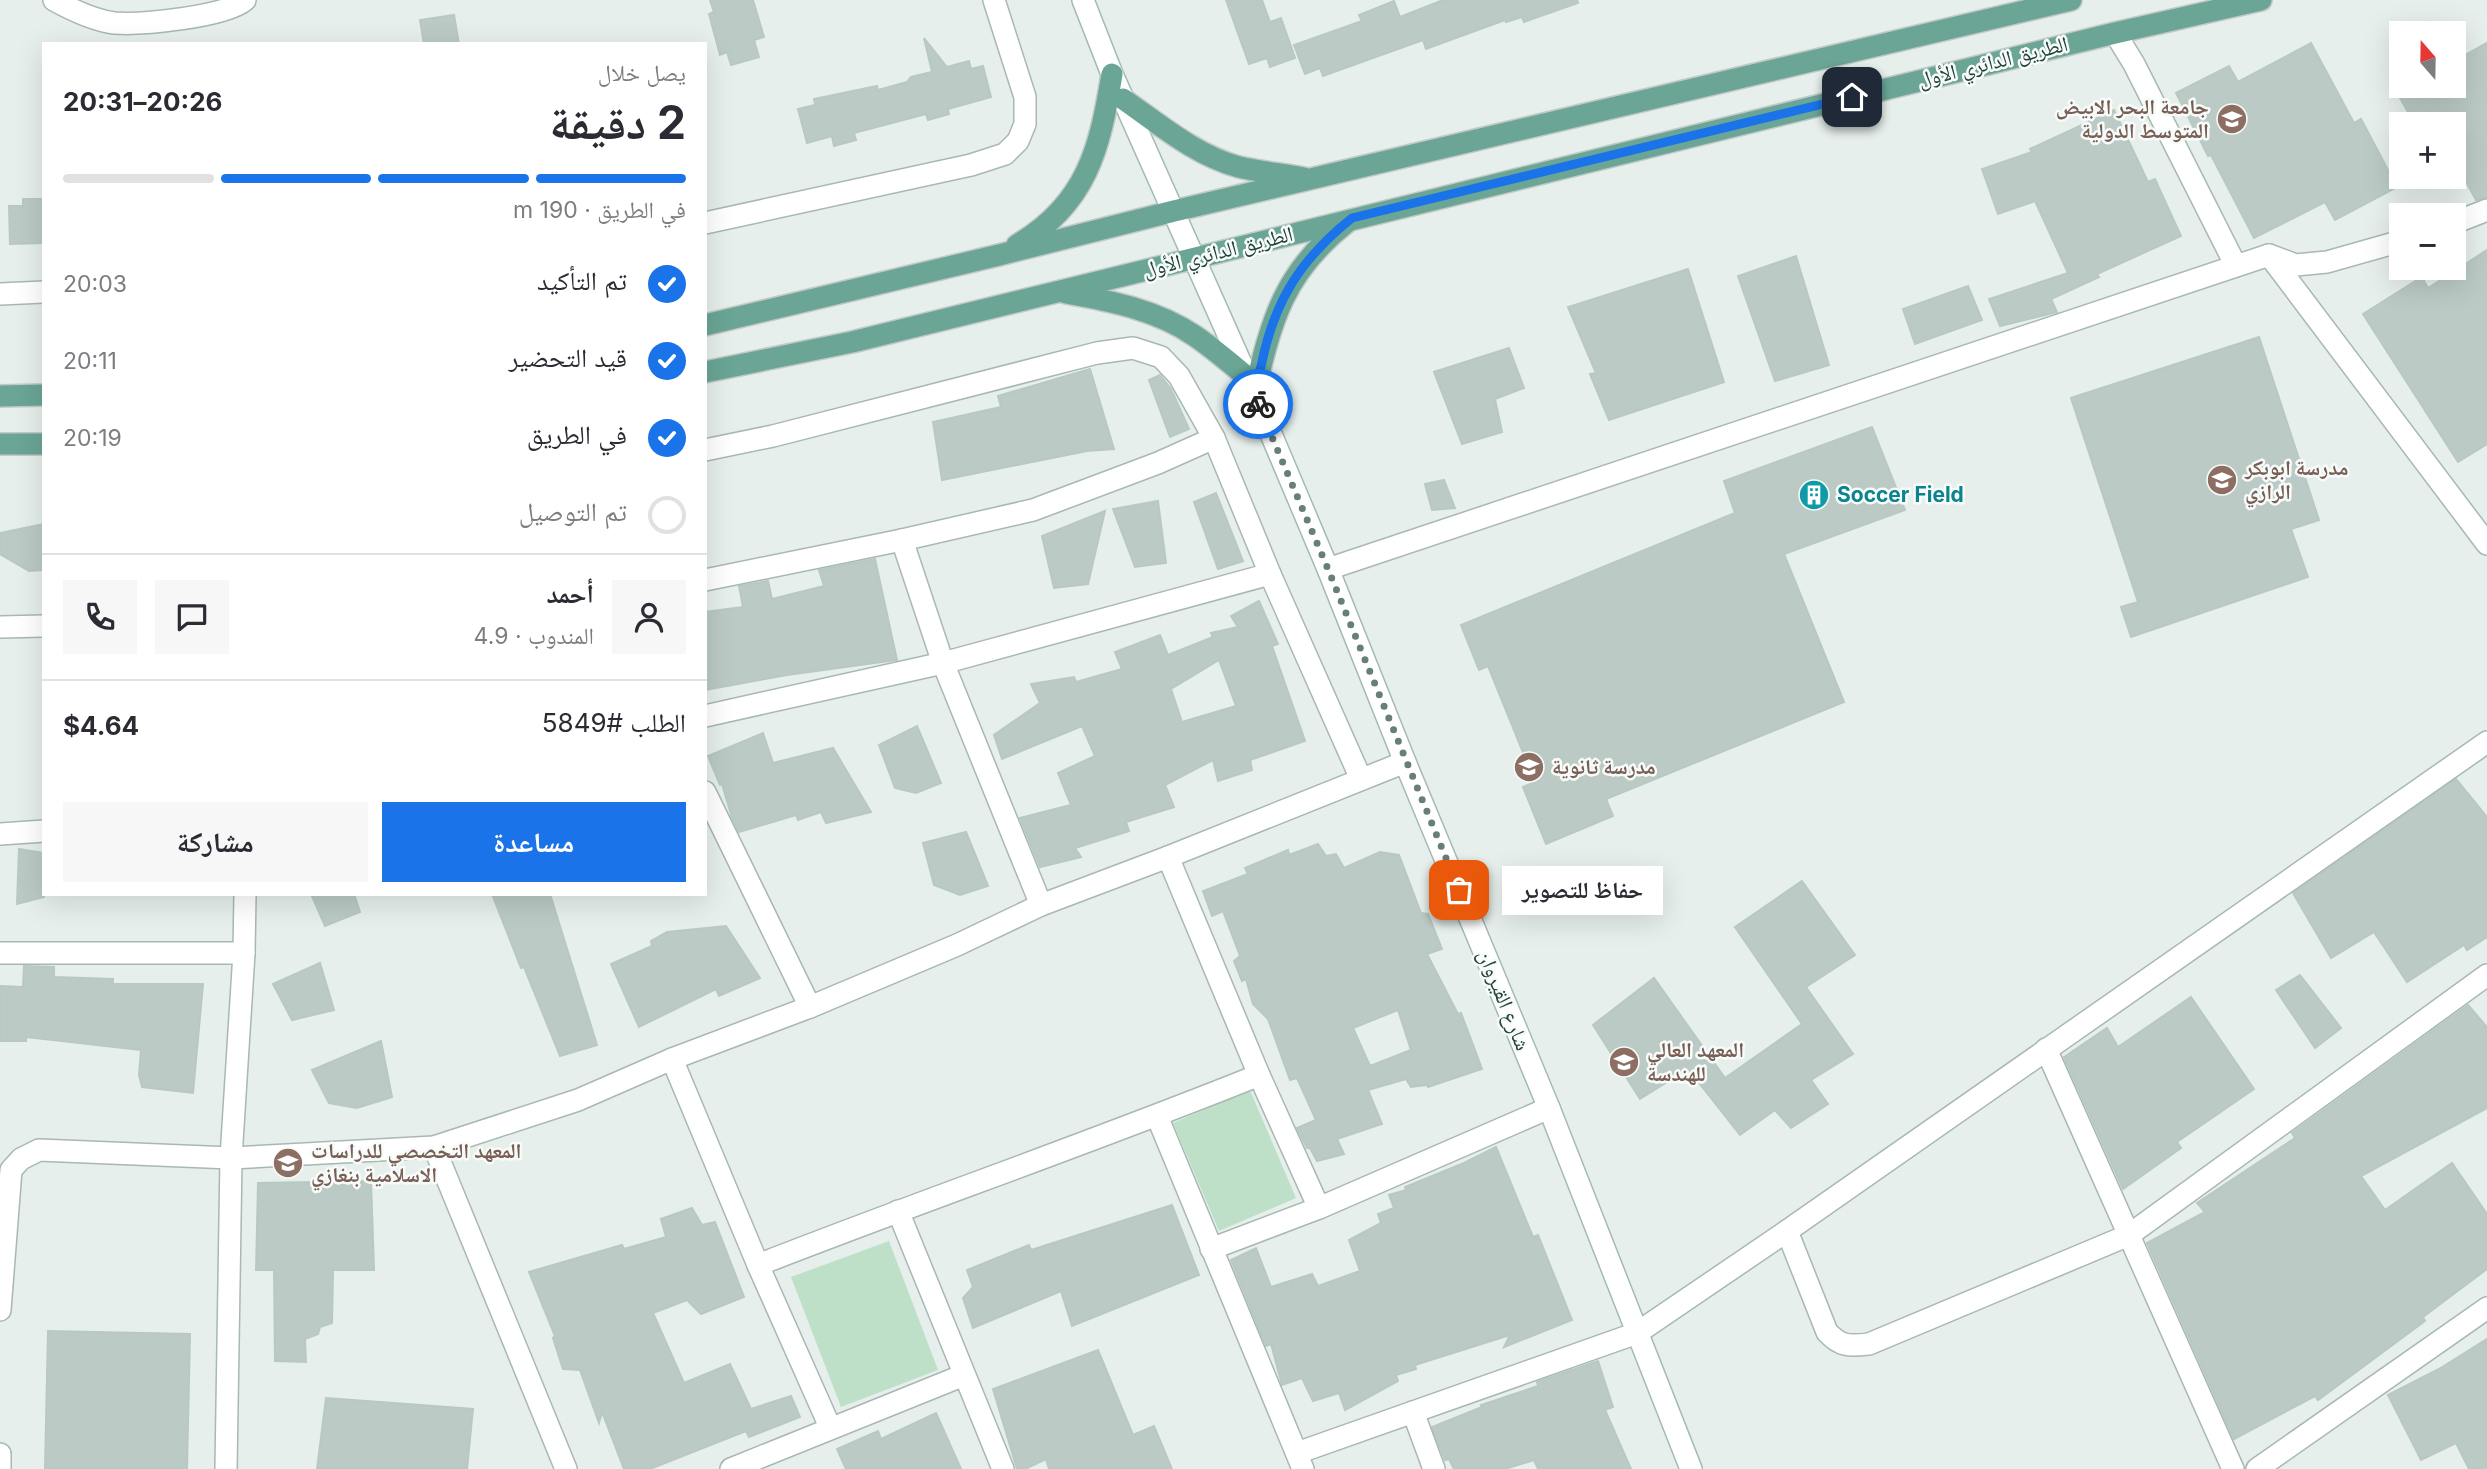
<!DOCTYPE html>
<html lang="ar">
<meta charset="utf-8">
<style>
:root{--surface:#fff;--page:#f7f7f7;--text:#2b2b33;--muted:#7c7c81;--line:#e1e1e2;--accent:#1a73e8}
body{margin:0;font-family:Inter,"Noto Naskh Arabic",sans-serif;background:var(--page);color:var(--text);direction:rtl;height:100vh;display:flex;flex-direction:column;font-size:26px;white-space:nowrap}
*{box-sizing:border-box;margin:0}
p{font-size:23px;color:var(--muted)}
.icon{flex:none;width:38px;height:38px;fill:none;stroke:currentColor;stroke-width:2;stroke-linecap:round;stroke-linejoin:round}
.map{position:relative;flex:1;overflow:hidden;direction:ltr}
.details{position:absolute;left:42px;top:42px;width:665px;height:854px;display:flex;flex-direction:column;background:var(--surface);border-radius:0px;box-shadow:0 7px 28px #0002;direction:rtl}
.details>*{flex:none}
.needle{width:46px;rotate:340deg}
.fabs{position:absolute;left:2389px;top:21px;display:grid;gap:14px}
.fabs a{display:grid;place-items:center;width:77px;height:77px;border-radius:0px;background:var(--surface);box-shadow:0 7px 28px #0002;font-size:35px}
.pin{position:absolute;display:grid;place-items:center;width:60px;height:60px;color:#fff;margin:-30px;border-radius:14px;box-shadow:0 4px 10px #0006}
.courier{position:absolute;display:grid;place-items:center;width:70px;height:70px;margin:-35px;border:5px solid #1a73e8;border-radius:50%;background:#fff;color:#222;box-shadow:0 2px 9px #0007}
.bubble{position:absolute;height:49px;border-radius:0px;background:var(--surface);box-shadow:0 7px 28px #0002;font-size:23px;font-weight:700;line-height:49px;text-align:center;direction:rtl}
.overview em{font-style:normal;font-weight:700}
.overview div{display:flex;flex-direction:column-reverse}
.overview{display:flex;align-items:center;justify-content:space-between;height:119px;padding:0 21px}
h1{font-size:46px;font-weight:700;line-height:52px}
.bar{display:grid;grid-template-columns:repeat(4,1fr);gap:10px 7px;align-content:center;height:84px;padding:0 21px}
.bar i{height:9px;border-radius:5px;background:var(--line)}
.bar .selected{background:var(--accent)}
.bar p{grid-column:span 4}
.line{display:flex;align-items:center;gap:18px;padding:0 21px;border-top:2px solid var(--line)}
.line div{flex:1}
.round{display:grid;place-items:center;flex:none;width:74px;height:74px;border-radius:0px;background:var(--page)}
ol{padding:0 21px;list-style:none}
li{display:flex;align-items:center;gap:21px;height:77px}
li p{margin-inline-start:auto}
li .icon{padding:7px;border-radius:50%;background:var(--accent);color:#fff;stroke-width:4}
li:last-child{color:var(--muted)}
li i{width:38px;height:38px;border:4px solid var(--line);border-radius:50%}
.primary-button{display:flex;gap:14px;margin-top:auto;padding:14px 21px}
.primary-button a{flex:1;height:80px;border-radius:0px;background:var(--accent);color:#fff;font-size:28px;font-weight:700;line-height:80px;text-align:center}
.primary-button a+a{background:var(--page);color:var(--text)}
.map>svg:first-child{display:block}
.green{fill:#bfe0c8}
.building{fill:#bbcac4;stroke:#b8c9c2;stroke-width:2;fill-rule:evenodd}
.lines{fill:none;stroke-linecap:round;stroke-linejoin:round}
.street-casing{stroke:#a8b8b2;stroke-width:24}
.secondary-casing{stroke:#a4bbb3;stroke-width:24}
.primary-casing{stroke:#c2cac8;stroke-width:24}
.street{stroke:#fff;stroke-width:21}
.secondary{stroke:#fff;stroke-width:21}
.primary{stroke:#6aa596;stroke-width:21}
.done{stroke:#687f78;stroke-width:7;stroke-dasharray:0 12.6}
.route{stroke:#1a73e8;stroke-width:9}
.labels{text-anchor:middle;stroke-width:5;stroke-linejoin:round;paint-order:stroke}
.street-label{font-size:21px;fill:#24423a;stroke:#f7fbf9}
.education-label{font-size:21px;font-weight:bold;fill:#785e54;stroke:#f7fbf9;text-anchor:start}
.culture-label{font-size:21px;font-weight:bold;fill:#0d838f;stroke:#f7fbf9;text-anchor:start}
</style>
<div class="map">
<svg width="2487" height="1469" viewBox="0 0 2487 1469">
<rect width="100%" height="100%" fill="#e6efeb"/>
<g class="green">
<path d="M1250,1090l46,108 -77,33 -46,-108z"/>
<path d="M889,1241l49,129 -97,37 -50,-130z"/>
</g>
<g class="building">
<path d="M710,0h43l11,37 -10,3 5,17 -28,8 -4,-13 -7,3 -11,-41 5,-2z"/>
<path d="M1226,0h36l8,22 11,-4 14,40 -25,9 -3,-9 -18,6z"/>
<path d="M1443,0h134l1,3 -54,19 -2,-5 -16,5 -1,-2 -79,29 -3,-9 -100,36 -3,-8 -15,6 -11,-29 68,-24 -3,-6 35,-14 6,16z"/>
<path d="M454,15l5,29h-35l-4,-24z"/>
<path d="M924,38l23,29 22,-6 2,8 12,-3 8,31 -43,12 1,5 -21,6 -2,-6 -72,19 2,7 -22,6 -2,-10 -25,7 -9,-34 17,-4 -1,-6 63,-13 1,4 29,-8 4,-5 21,-5z"/>
<path d="M2311,43l43,80 7,-4 36,68 -62,33 -10,-18 -71,36 -43,-83 -3,1 -32,-63 53,-27 9,16z"/>
<path d="M2487,43v154l-11,3 -22,-40v-36h-39l-18,-31 13,-7h44v-25z"/>
<path d="M2114,110l34,72 7,-3 26,57 -84,38 2,3 -48,22 6,13 -57,14 -11,-27 79,-26 -33,-72 -37,13 -16,-45 50,-17 -2,-3z"/>
<path d="M23,199h21v44l-34,1 -1,-38h14z"/>
<path d="M2487,250v194l-29,18 -95,-148 59,-37 6,11z"/>
<path d="M1796,256l33,109 -54,16 -37,-105z"/>
<path d="M1688,269l36,113 -115,38 -19,-46 6,-1 -28,-66z"/>
<path d="M1968,286l14,34 -67,24 -12,-35z"/>
<path d="M2259,337l60,183 -28,9 17,48 -177,60 -10,-30 17,-5 -67,-204z"/>
<path d="M1509,348l15,40 -29,11 7,33 -40,12 -28,-72z"/>
<path d="M1090,369l24,80 -27,2 -145,29 -9,-58 68,-15 -3,-11z"/>
<path d="M1160,375l11,14 18,40 -19,8 -21,-57z"/>
<path d="M1872,427l33,83 -121,44 60,148 -238,97 7,17 -67,28 -23,-57 12,-5 -47,-116 -9,4 -18,-45 274,-112 -11,-32z"/>
<path d="M1444,480l11,28 -23,2 -7,-26z"/>
<path d="M1216,493l27,68 -25,8 -24,-67z"/>
<path d="M1158,501l8,62 -31,4 -22,-58z"/>
<path d="M1105,511l-17,73 -34,4 -12,-52z"/>
<path d="M44,524v46l-15,1 -29,-17v-21z"/>
<path d="M875,559l22,101 -110,15 -82,15v-78l38,-5 -4,-21 29,-5 4,18 52,-13 -5,-16z"/>
<path d="M1259,601l19,43 -6,2 33,95 -55,19 2,10 -34,11 -5,-21 -48,25 9,22 -48,15 3,9 -54,17 6,9 -41,10 -20,-49 51,-13 -13,-32 37,-17 -13,-30 -80,33 -8,-24 46,-32 -9,-19 43,-7 2,5 46,-13 -7,-17 45,-17 8,20 45,-18 -2,-4 27,-6 -7,-11zM1219,660l17,46 -54,16 -11,-33z"/>
<path d="M917,726l24,57 -25,10 -21,-5 -16,-43z"/>
<path d="M763,733l10,30 60,-15 38,64 -45,11 -5,-11 -23,8 -2,-5 -57,17 -7,-14 -10,-34 -2,1 -12,-29z"/>
<path d="M2456,779l31,38v120l-20,13 -3,-5 -57,37 -33,-50 -43,26 -38,-65z"/>
<path d="M966,832l22,54 -28,9 -26,-10 -11,-42z"/>
<path d="M1318,844l8,12 10,-2 8,14 36,-16 19,3 22,58 7,1 14,35 -15,5 31,60 3,-1 21,56 -54,18 -1,-2 -16,2 -5,-8 -38,11 14,34 -45,15 7,15 -27,7 -7,-13h-3l-10,-20 19,-8 -19,-42 -7,2 -22,-61 -15,-15 -7,-25 -4,2 -8,-20 6,-5 -17,-45 -11,5 -9,-25 45,-17 -3,-6 43,-18 1,5zM1398,1010l13,40 -41,16 -17,-38z"/>
<path d="M19,849l25,4v44l-27,7z"/>
<path d="M1802,881l53,74 -49,32 47,67 -42,26 17,24 -37,24 -16,-18 -35,25 -52,-66 -48,30 -47,-74 61,-47 71,100 77,-54 -67,-97z"/>
<path d="M311,894h43l6,18 -35,14z"/>
<path d="M492,894h58l47,151 -37,11 -36,-89 -3,1z"/>
<path d="M726,926l34,52 -41,18 -3,-7 -77,38 -28,-63 41,-18 -1,-5 16,-9z"/>
<path d="M320,963l14,47 -42,10 -19,-36z"/>
<path d="M24,966l30,1v10l59,2v5h90l-10,109 -51,-6 -3,-12 2,-25 -115,-13v4h-26v-55l23,1z"/>
<path d="M2300,975l41,53 -26,20 -39,-58z"/>
<path d="M2191,997l63,92 -77,53 4,6 -58,41 -59,-132 43,-29 11,19z"/>
<path d="M2468,1005l19,22v81l-126,68 24,34 67,-47 35,51v55l-64,48 2,4 -107,79 -3,-4 -81,43 -87,-196 58,-31 -8,-9 98,-65 -3,-5z"/>
<path d="M381,1041l11,56 -35,11 -28,-5 -17,-33z"/>
<path d="M1496,1147l37,90 5,-2 34,85 -68,27 6,-12 -95,30 1,4 -20,6 2,6 -53,29 -6,-17 -26,8 -11,-23 -20,7 -11,-41 -5,2 -35,-86 25,-12 15,39 41,-13 6,12 42,-15 -11,-31 32,-17 -3,-9 16,-6 -5,-13 17,-5 -1,-3 59,-24z"/>
<path d="M371,1181l3,89h-41l-1,53 -12,4 -2,7 -13,5 1,23 -31,-1 -1,-91h-18l2,-87z"/>
<path d="M1172,1205l27,70 -127,51 -11,-35 -88,37 -10,-30 10,-11 -6,-17 62,-25 2,5z"/>
<path d="M692,1208l10,17 13,-3 29,75 -43,17 -14,-14 -34,13 31,70 46,-19 21,45 40,-13 9,21 -51,20 -3,-6 -96,38h-26l-22,-57 -3,11 -19,-53 -17,-1 -10,-31 2,-2 -26,-64 93,-27 2,4 42,-12 -5,-18z"/>
<path d="M48,1331l142,3 -3,135h-142z"/>
<path d="M2487,1339v130h-18l-13,-26 -35,17 -33,-65 51,-26z"/>
<path d="M1098,1350l35,85 21,-9 18,43h-123l-3,-10 -21,10h-8l-24,-80z"/>
<path d="M1598,1361l15,46 -8,3 26,59h-93l-4,-9 -29,9h-51l-5,-10 -4,1 -13,-33 50,-20 -1,-2 57,-19 -1,-4z"/>
<path d="M326,1398l147,11 -6,60h-150z"/>
<path d="M936,1413l25,56h-115l-9,-20 41,-18 3,8z"/>
</g>
<g class="lines">
<g class="street-casing">
<g id="street">
<path d="M54,0c18,10 39,20 60,23 27,2 111,-6 131,-23"/>
<path d="M2115,33l19,31 102,202"/>
<path d="M705,223l266,-58 34,-11 13,-13 7,-17v-27l-31,-97"/>
<path d="M2454,223l33,-13"/>
<path d="M2269,255l218,289"/>
<path d="M0,294l44,-2"/>
<path d="M705,450l68,-14 324,-83 36,-5 28,9 18,19 35,62 56,136 91,205"/>
<path d="M1328,569l941,-314 27,10 31,-3 74,-21"/>
<path d="M705,580l197,-40"/>
<path d="M0,627l44,-1"/>
<path d="M705,716l238,-53 327,-89"/>
<path d="M705,792l105,215"/>
<path d="M0,834l44,-3"/>
<path d="M1168,857l91,218 60,133"/>
<path d="M1041,905l-98,-242 -41,-123 131,-30 125,-47 56,-25"/>
<path d="M0,953h244"/>
<path d="M2046,1049l187,420"/>
<path d="M672,1059l86,206 72,162"/>
<path d="M1157,1116l146,353"/>
<path d="M434,1147l132,322"/>
<path d="M898,1211l105,258"/>
<path d="M1787,1231l40,101c14,15 22,14 42,12l260,-109 358,-260"/>
<path d="M1211,1249l108,-41 230,-100"/>
<path d="M758,1265c166,-65 335,-123 501,-190"/>
<path d="M0,1310l11,-140 10,-11 18,-9 192,8 203,-11 144,-47 94,-41 138,-52 147,-62 84,-40 127,-48 237,-95"/>
<path d="M1413,1412l21,57"/>
<path d="M1297,1453l340,-120 150,-102 700,-489"/>
<path d="M0,1454v15"/>
<path d="M226,1469l5,-311 13,-205 1,-59"/>
<path d="M731,1469l233,-94"/>
<path d="M2257,1469l230,-161"/>
</g>
</g>
<g class="secondary-casing">
<path id="secondary" d="M1083,0l29,74 135,303 81,192 77,193 144,346 142,361"/>
</g>
<g class="primary-casing">
<g id="primary">
<path d="M1123,99c36,25 72,56 116,68 21,5 44,7 65,11"/>
<path d="M1017,245c70,-41 83,-97 95,-171"/>
<path d="M1066,293c45,8 91,17 129,43 19,13 35,27 52,41"/>
<path d="M705,325l294,-70 175,-44 897,-211"/>
<path d="M705,372l147,-30 1263,-309 146,-33"/>
<path d="M1254,394c18,-75 29,-121 93,-172"/>
<path d="M0,396l44,-1"/>
<path d="M0,444h44"/>
</g>
</g>
<use href="#street" class="street"/>
<use href="#secondary" class="secondary"/>
<use href="#primary" class="primary"/>
</g>
<g class="lines">
<path class="done" d="M1258,404l70,165 131,321"/>
<path class="route" d="M1258,404c-6,-14 1,-28 4,-42 13,-63 40,-104 90,-144l500,-121"/>
</g>
<defs>
<g id="university-disc" transform="scale(1.575)"><circle r="9.5" fill="#8d6e63" stroke="#f7fbf9"/><path d="M0-5L7-2L0 1L-7-2ZM-4 1L0 2.5L4 1V4Q0 6-4 4Z" fill="#fff"/></g>
<g id="school-disc" transform="scale(1.575)"><circle r="9.5" fill="#8d6e63" stroke="#f7fbf9"/><path d="M0-5L7-2L0 1L-7-2ZM-4 1L0 2.5L4 1V4Q0 6-4 4Z" fill="#fff"/></g>
<g id="building-disc" transform="scale(1.575)"><circle r="9.5" fill="#0f9aa8" stroke="#f7fbf9"/><path d="M-4-6H4V6H1V3H-1V6H-4ZM-2.5-4.3h1.7v1.8h-1.7ZM.8-4.3h1.7v1.8H.8ZM-2.5-1h1.7V.8h-1.7ZM.8-1h1.7V.8H.8Z" fill="#fff"/></g>
</defs>
<g fill-rule="evenodd">
<use href="#university-disc" x="2232" y="119"/>
<use href="#school-disc" x="2222" y="480"/>
<use href="#building-disc" x="1814" y="495"/>
<use href="#school-disc" x="1529" y="767"/>
<use href="#school-disc" x="1624" y="1062"/>
<use href="#school-disc" x="288" y="1163"/>
</g>
<g class="labels">
<g class="street-label">
<text transform="translate(1993 62) rotate(-14)" y="7">الطريق الدائري الأول</text>
<text transform="translate(1218 252) rotate(-14)" y="7">الطريق الدائري الأول</text>
<text transform="translate(1504 1000) rotate(68)" y="7">شارع القيروان</text>
</g>
<g class="education-label">
<text x="2209" y="114" text-anchor="end">جامعة البحر الابيض<tspan x="2209" dy="24">المتوسط الدولية</tspan></text>
<text x="2245" y="475">مدرسة ابوبكر<tspan x="2245" dy="24">الرازي</tspan></text>
<text x="1552" y="774">مدرسة ثانوية</text>
<text x="1647" y="1057">المعهد العالي<tspan x="1647" dy="24">للهندسة</tspan></text>
<text x="311" y="1158">المعهد التخصصي للدراسات<tspan x="311" dy="24">الاسلامية بنغازي</tspan></text>
</g>
<g class="culture-label">
<text x="1837" y="502">Soccer Field</text>
</g>
</g>
</svg>
<div class="fabs">
<a><svg class="needle" viewBox="-14 -14 28 28"><path d="M0-13l5 13h-10z" fill="#e53935"/><path d="M0 13l5-13h-10z" fill="#7c7c81"/></svg></a>
<a>+</a>
<a>−</a>
</div>
<div class="pin" style="left:1459px;top:890px;background:#ea580c"><svg class="icon" aria-label="bag" viewBox="0 0 24 24"><path d="M5 8h14l-1 12H6zM9 8a3 3 0 0 1 6 0"/></svg></div>
<div class="pin" style="left:1852px;top:97px;background:#1f2937"><svg class="icon" aria-label="home" viewBox="0 0 24 24"><path d="M3 11l9-7 9 7M6 9v11h12V9"/></svg></div>
<div class="courier" style="left:1258px;top:404px"><svg class="icon" aria-label="bike" viewBox="0 0 24 24"><circle cx="6" cy="16" r="4"/><circle cx="18" cy="16" r="4"/><path d="M6 16l4-8h5l3 8M10 8l3 8H6M13 5h3"/></svg></div>
<div class="bubble" style="left:1502px;top:866px;width:161px">حفاظ للتصوير</div>
<section class="details">
<div class="overview"><div><h1>2 دقيقة</h1><p>يصل خلال</p></div><em>20:26–20:31</em></div>
<div class="bar"><i class="selected"></i><i class="selected"></i><i class="selected"></i><i></i><p>في الطريق · 190 m</p></div>
<ol>
<li><svg class="icon" aria-label="check" viewBox="0 0 24 24"><path d="M5 12l5 5 9-10"/></svg>تم التأكيد<p>20:03</p></li>
<li><svg class="icon" aria-label="check" viewBox="0 0 24 24"><path d="M5 12l5 5 9-10"/></svg>قيد التحضير<p>20:11</p></li>
<li><svg class="icon" aria-label="check" viewBox="0 0 24 24"><path d="M5 12l5 5 9-10"/></svg>في الطريق<p>20:19</p></li>
<li><i></i>تم التوصيل</li>
</ol>
<div class="line" style="height:126px"><a class="round"><svg class="icon" aria-label="person" viewBox="0 0 24 24"><circle cx="12" cy="8" r="4"/><path d="M4 21q1-7 8-7t8 7"/></svg></a><div><b>أحمد</b><p>المندوب · 4.9</p></div><a class="round"><svg class="icon" aria-label="chat" viewBox="0 0 24 24"><path d="M4 5h16v11H9l-5 4z"/></svg></a><a class="round"><svg class="icon" aria-label="phone" viewBox="0 0 24 24"><path d="M5 4h4l2 5-3 2q2 4 5 5l2-3 5 2v4C11 20 4 13 5 4z"/></svg></a></div>
<div class="line" style="height:91px"><div>الطلب #5849</div><b>$4.64</b></div>
<div class="primary-button"><a>مساعدة</a><a>مشاركة</a></div>
</section>
</div>
